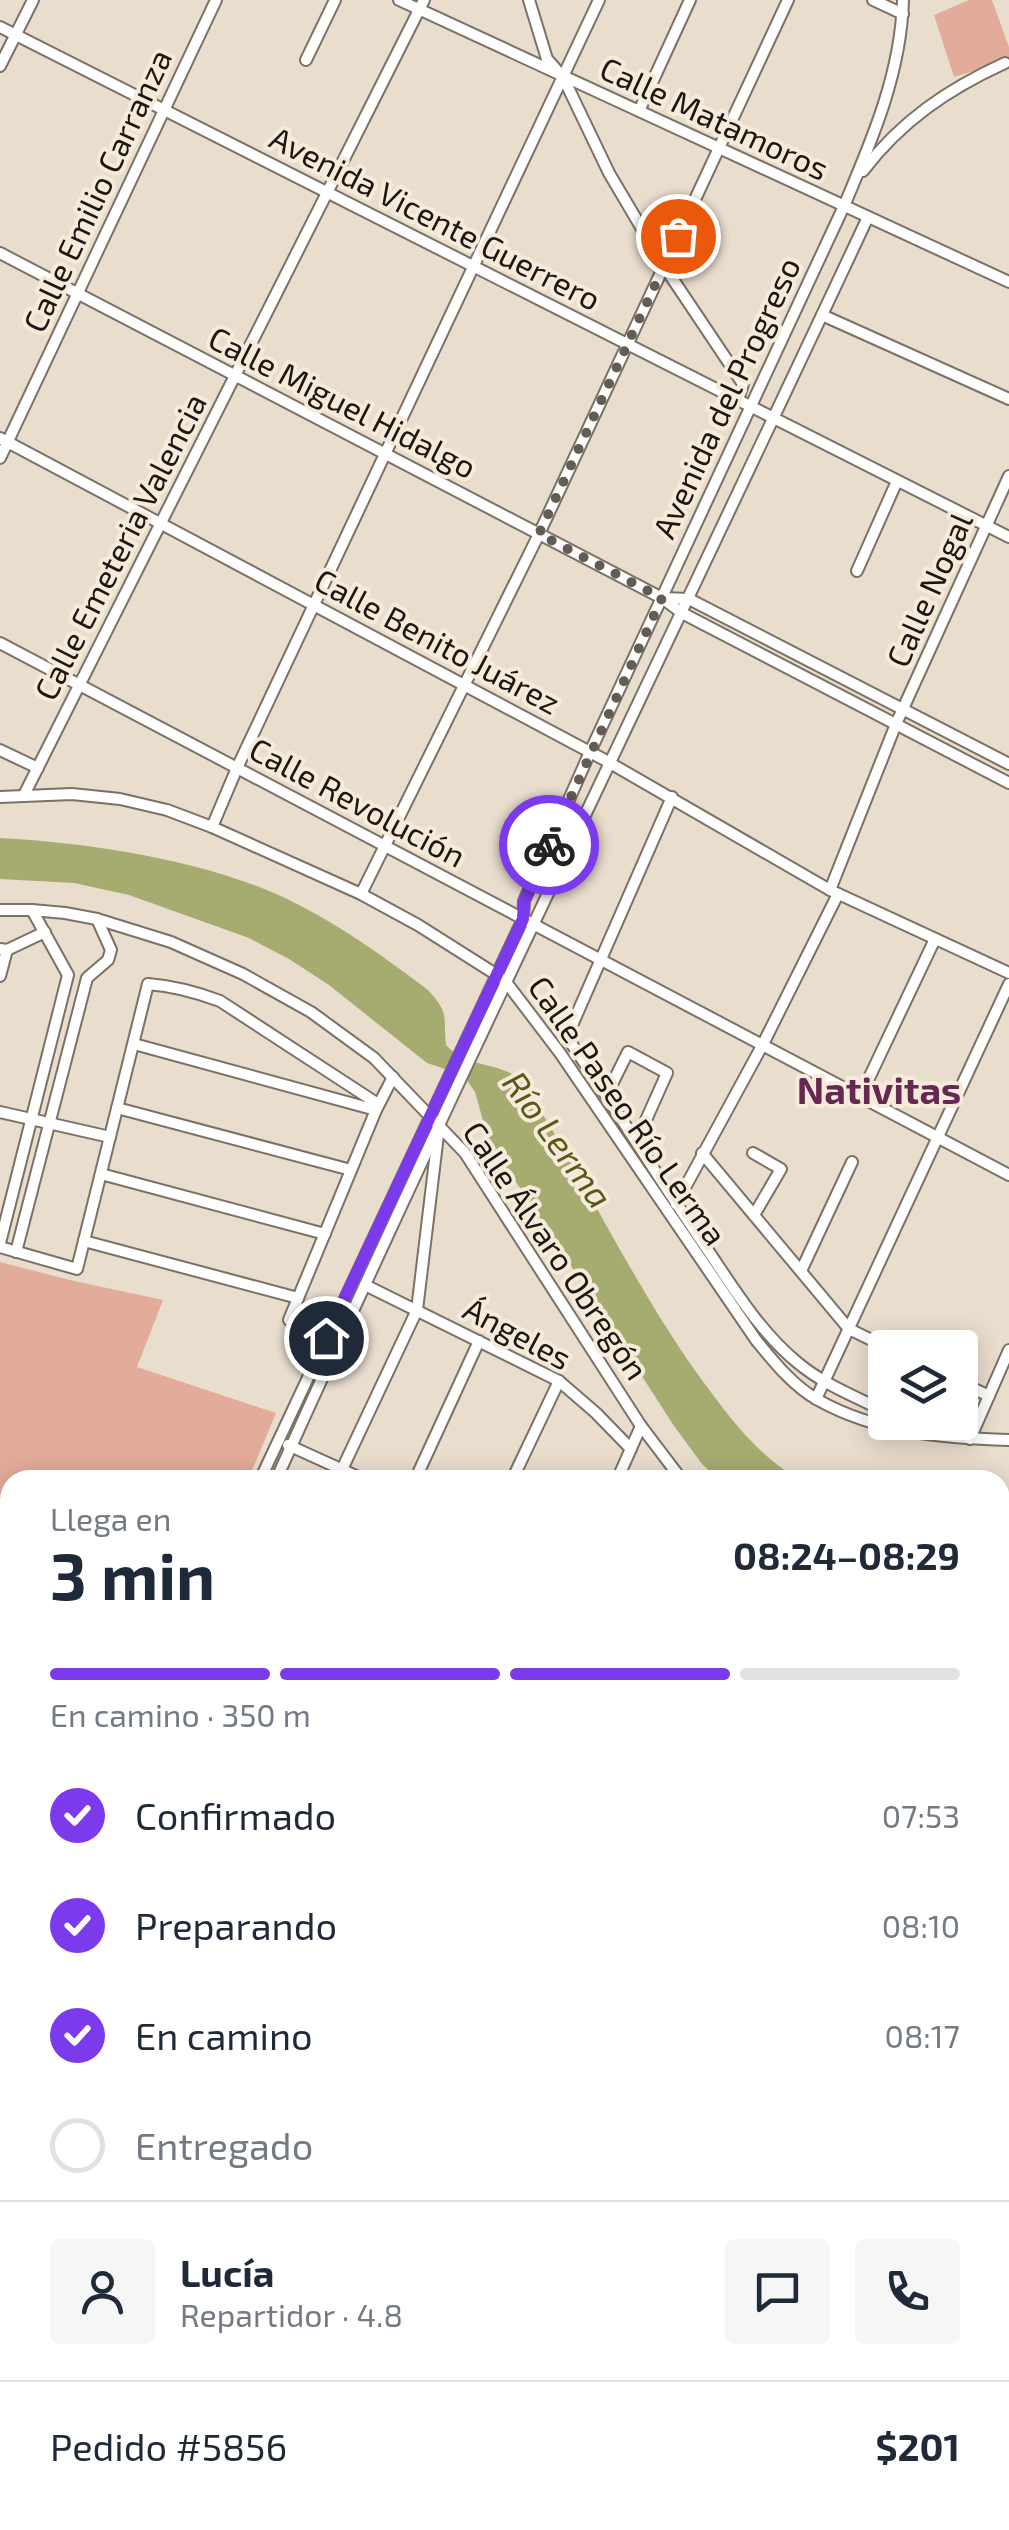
<!DOCTYPE html>
<html lang="es">
<meta charset="utf-8">
<style>
:root{--surface:#fff;--page:#f6f6f7;--text:#1f2937;--muted:#747a83;--line:#e0e1e3;--accent:#7c3aed}
body{margin:0;font-family:"Exo 2",sans-serif;background:var(--page);color:var(--text);height:100vh;display:flex;flex-direction:column;font-size:38px;white-space:nowrap}
*{box-sizing:border-box;margin:0}
p{font-size:32px;color:var(--muted)}
.icon{flex:none;width:55px;height:55px;fill:none;stroke:currentColor;stroke-width:2;stroke-linecap:round;stroke-linejoin:round}
.map{position:relative;flex:1;overflow:hidden}
.details{position:absolute;left:0px;top:1470px;width:1010px;height:1060px;display:flex;flex-direction:column;background:var(--surface);border-radius:30px 30px 0 0;box-shadow:0 5px 25px #0003}
.details>*{flex:none}
.controls{position:absolute;left:868px;top:1330px;display:grid;gap:20px}
.controls a{display:grid;place-items:center;width:110px;height:110px;border-radius:10px;background:var(--surface);box-shadow:0 5px 25px #0003;font-size:50px}
.pin{position:absolute;display:grid;place-items:center;width:85px;height:85px;color:#fff;margin:-42px;border:5px solid #fff;border-radius:50%;box-shadow:0 2px 10px #0007}
.courier{position:absolute;display:grid;place-items:center;width:100px;height:100px;margin:-50px;border:8px solid #7c3aed;border-radius:50%;background:#fff;color:#222;box-shadow:0 2px 12px #0007}
.overview em{font-style:normal;font-weight:700}
.overview div{display:flex;flex-direction:column-reverse}
.overview{display:flex;align-items:center;justify-content:space-between;height:170px;padding:0 50px}
h1{font-size:65px;font-weight:700;line-height:75px}
.bar{display:grid;grid-template-columns:repeat(4,1fr);gap:15px 10px;align-content:center;height:120px;padding:0 50px}
.bar i{height:12px;border-radius:8px;background:var(--line)}
.bar .current{background:var(--accent)}
.bar p{grid-column:span 4}
.line{display:flex;align-items:center;gap:25px;padding:0 50px;border-top:2px solid var(--line)}
.line div{flex:1}
.round{display:grid;place-items:center;flex:none;width:105px;height:105px;border-radius:10px;background:var(--page)}
ol{padding:0 50px;list-style:none}
li{display:flex;align-items:center;gap:30px;height:110px}
li p{margin-inline-start:auto}
li .icon{padding:10px;border-radius:50%;background:var(--accent);color:#fff;stroke-width:4}
li:last-child{color:var(--muted)}
li i{width:55px;height:55px;border:5px solid var(--line);border-radius:50%}
.map>svg:first-child{display:block}
.green{fill:#e3ab9a}
.water{fill:#a6ab70}
.lines{fill:none;stroke-linecap:round;stroke-linejoin:round}
.minor-casing{stroke:#7b7164;stroke-width:14}
.minor{stroke:#fff;stroke-width:10}
.done{stroke:#635c54;stroke-width:10;stroke-dasharray:0 18}
.route{stroke:#7c3aed;stroke-width:12}
.labels{text-anchor:middle;stroke-width:8;stroke-linejoin:round;paint-order:stroke}
.street-label{font-size:32px;fill:#1b1712;stroke:#f6ebdb}
.water-label{font-size:35px;font-style:italic;fill:#565917;stroke:#f6ebdb}
.quarter-label{font-size:38px;font-weight:bold;fill:#652951;stroke:#f6ebdb}
</style>
<div class="map">
<svg width="1009" height="2530" viewBox="0 0 1009 2530">
<rect width="100%" height="100%" fill="#e9ddce"/>
<g class="green">
<path d="M969,0h23l17,47v13l-55,17 -20,-62z"/>
<path d="M0,1262l74,19 89,19 -26,67 139,46 -28,67h-238v304l-10,-2z"/>
</g>
<path class="water" d="M0,838c91,5 203,22 285,60 51,24 98,58 143,92 22,24 15,26 18,55 21,24 54,16 76,36 63,97 110,202 177,295 31,42 55,76 100,104h-80l-17,-16 -28,-38 -133,-207 -52,-77 -14,-50 -9,-13 -12,-7 -27,-9 -98,-78 -40,-26 -40,-21 -120,-43 -55,-12 -74,-4z"/>
<g class="lines">
<g class="minor-casing">
<g id="minor">
<path d="M399,0l610,282"/>
<path d="M529,0l18,59 16,18 46,96 55,93 79,118 -5,16"/>
<path d="M873,0l30,14"/>
<path d="M0,27l1009,510"/>
<path d="M306,60l29,-60"/>
<path d="M0,66l33,-66"/>
<path d="M639,111l51,-111"/>
<path d="M863,171c38,-50 85,-82 142,-108"/>
<path d="M0,253l662,345 20,15 327,170"/>
<path d="M822,315l187,84"/>
<path d="M0,438l603,321 227,131 179,83"/>
<path d="M0,458l216,-458"/>
<path d="M857,571l40,-90"/>
<path d="M663,598l26,1 320,165"/>
<path d="M0,643l1009,532"/>
<path d="M0,750l38,18"/>
<path d="M24,795l400,-795"/>
<path d="M0,797l72,-3 48,5 47,11 45,17 149,67 57,31 79,50 9,7 54,71 196,287c18,22 37,46 62,60 59,33 125,38 191,40"/>
<path d="M212,827l25,-59 362,-768"/>
<path d="M830,890l66,-166 113,-248"/>
<path d="M361,894l178,-360 249,-534"/>
<path d="M0,910h32l33,3 32,6 74,23 72,32 68,38 63,46 91,95 176,273 41,54"/>
<path d="M0,949l7,1 38,-18"/>
<path d="M0,976l7,-26"/>
<path d="M567,1037c48,70 92,142 140,212 27,40 53,83 91,114 24,20 51,31 80,45"/>
<path d="M566,1039l106,-242"/>
<path d="M134,1044l242,66"/>
<path d="M607,1094l21,-42 39,21 -30,67"/>
<path d="M860,1097l75,-158"/>
<path d="M117,1108l234,62"/>
<path d="M0,1112l110,25"/>
<path d="M702,1153l147,176 39,19"/>
<path d="M753,1153l28,16 -27,46"/>
<path d="M101,1174l224,60"/>
<path d="M676,1204l87,-160 75,-150"/>
<path d="M84,1241l214,57"/>
<path d="M0,1243l68,-268 -36,-65"/>
<path d="M0,1247l77,22 71,-285c26,2 48,8 72,17l158,103"/>
<path d="M16,1252l71,-274 21,-18 3,-10 -14,-31"/>
<path d="M801,1271l51,-109"/>
<path d="M365,1285l194,96 37,32 35,36"/>
<path d="M289,1320l87,-210 17,-33"/>
<path d="M960,1382l29,14"/>
<path d="M816,1399l193,-415"/>
<path d="M970,1439l39,-89"/>
<path d="M288,1445l77,35"/>
<path d="M260,1480l263,-561 1,-18 66,-149 254,-546c28,-66 57,-133 59,-206"/>
<path d="M276,1480c191,-424 395,-842 592,-1263"/>
<path d="M337,1480l80,-170 21,-175"/>
<path d="M415,1480l64,-139"/>
<path d="M512,1480l47,-99"/>
<path d="M617,1480l24,-54"/>
<path d="M1000,1615l9,-1"/>
<path d="M1000,1698l9,5"/>
<path d="M1000,1772l9,-19"/>
<path d="M0,1796l10,4"/>
<path d="M0,1864l10,2"/>
<path d="M0,2059l10,-22"/>
<path d="M0,2092l10,-23"/>
<path d="M1000,2098l9,4"/>
<path d="M0,2223l10,-22"/>
<path d="M0,2256l10,5"/>
<path d="M0,2390l10,-22"/>
<path d="M0,2446l10,5"/>
<path d="M149,2520l19,10"/>
<path d="M631,2520l12,4 20,-4"/>
<path d="M34,2530l5,-10"/>
<path d="M238,2530l4,-10"/>
<path d="M346,2530l4,-10"/>
<path d="M429,2530l3,-10"/>
<path d="M496,2530l4,-10"/>
<path d="M562,2530l3,-10"/>
<path d="M619,2530l2,-10"/>
<path d="M809,2530v-10"/>
</g>
</g>
<use href="#minor" class="minor"/>
</g>
<g class="lines">
<path class="done" d="M549,845l113,-247 -123,-64 139,-298"/>
<path class="route" d="M326,1338l197,-419 1,-17 25,-57"/>
</g>
<g class="labels">
<g class="street-label">
<text transform="translate(714 119) rotate(25)" y="11">Calle Matamoros</text>
<text transform="translate(98 191) rotate(-65)" y="11">Calle Emilio Carranza</text>
<text transform="translate(435 219) rotate(27)" y="11">Avenida Vicente Guerrero</text>
<text transform="translate(727 398) rotate(-65)" y="11">Avenida del Progreso</text>
<text transform="translate(342 403) rotate(27)" y="11">Calle Miguel Hidalgo</text>
<text transform="translate(121 547) rotate(-63)" y="11">Calle Emeteria Valencia</text>
<text transform="translate(930 590) rotate(-66)" y="11">Calle Nogal</text>
<text transform="translate(437 642) rotate(28)" y="11">Calle Benito Juárez</text>
<text transform="translate(357 803) rotate(28)" y="11">Calle Revolución</text>
<text transform="translate(627 1111) rotate(55)" y="11">Calle Paseo Río Lerma</text>
<text transform="translate(555 1251) rotate(56)" y="11">Calle Álvaro Obregón</text>
<text transform="translate(517 1334) rotate(28)" y="11">Ángeles</text>
</g>
<g class="water-label">
<text transform="translate(557 1140) rotate(54)" y="12">Río Lerma</text>
</g>
<g class="quarter-label">
<text x="879" y="1104">Nativitas</text>
</g>
</g>
</svg>
<div class="controls">
<a><svg class="icon" aria-label="layers" viewBox="0 0 24 24"><path d="M12 4l9 5-9 5-9-5zM3 14l9 5 9-5"/></svg></a>
</div>
<div class="pin" style="left:678px;top:236px;background:#ea580c"><svg class="icon" aria-label="bag" viewBox="0 0 24 24"><path d="M5 8h14l-1 12H6zM9 8a3 3 0 0 1 6 0"/></svg></div>
<div class="pin" style="left:326px;top:1338px;background:#1f2937"><svg class="icon" aria-label="home" viewBox="0 0 24 24"><path d="M3 11l9-7 9 7M6 9v11h12V9"/></svg></div>
<div class="courier" style="left:549px;top:845px"><svg class="icon" aria-label="bike" viewBox="0 0 24 24"><circle cx="6" cy="16" r="4"/><circle cx="18" cy="16" r="4"/><path d="M6 16l4-8h5l3 8M10 8l3 8H6M13 5h3"/></svg></div>
<section class="details">
<div class="overview"><div><h1>3 min</h1><p>Llega en</p></div><em>08:24–08:29</em></div>
<div class="bar"><i class="current"></i><i class="current"></i><i class="current"></i><i></i><p>En camino · 350 m</p></div>
<ol>
<li><svg class="icon" aria-label="check" viewBox="0 0 24 24"><path d="M5 12l5 5 9-10"/></svg>Confirmado<p>07:53</p></li>
<li><svg class="icon" aria-label="check" viewBox="0 0 24 24"><path d="M5 12l5 5 9-10"/></svg>Preparando<p>08:10</p></li>
<li><svg class="icon" aria-label="check" viewBox="0 0 24 24"><path d="M5 12l5 5 9-10"/></svg>En camino<p>08:17</p></li>
<li><i></i>Entregado</li>
</ol>
<div class="line" style="height:180px"><a class="round"><svg class="icon" aria-label="person" viewBox="0 0 24 24"><circle cx="12" cy="8" r="4"/><path d="M4 21q1-7 8-7t8 7"/></svg></a><div><b>Lucía</b><p>Repartidor · 4.8</p></div><a class="round"><svg class="icon" aria-label="chat" viewBox="0 0 24 24"><path d="M4 5h16v11H9l-5 4z"/></svg></a><a class="round"><svg class="icon" aria-label="phone" viewBox="0 0 24 24"><path d="M5 4h4l2 5-3 2q2 4 5 5l2-3 5 2v4C11 20 4 13 5 4z"/></svg></a></div>
<div class="line" style="height:130px"><div>Pedido #5856</div><b>$201</b></div>
</section>
</div>
